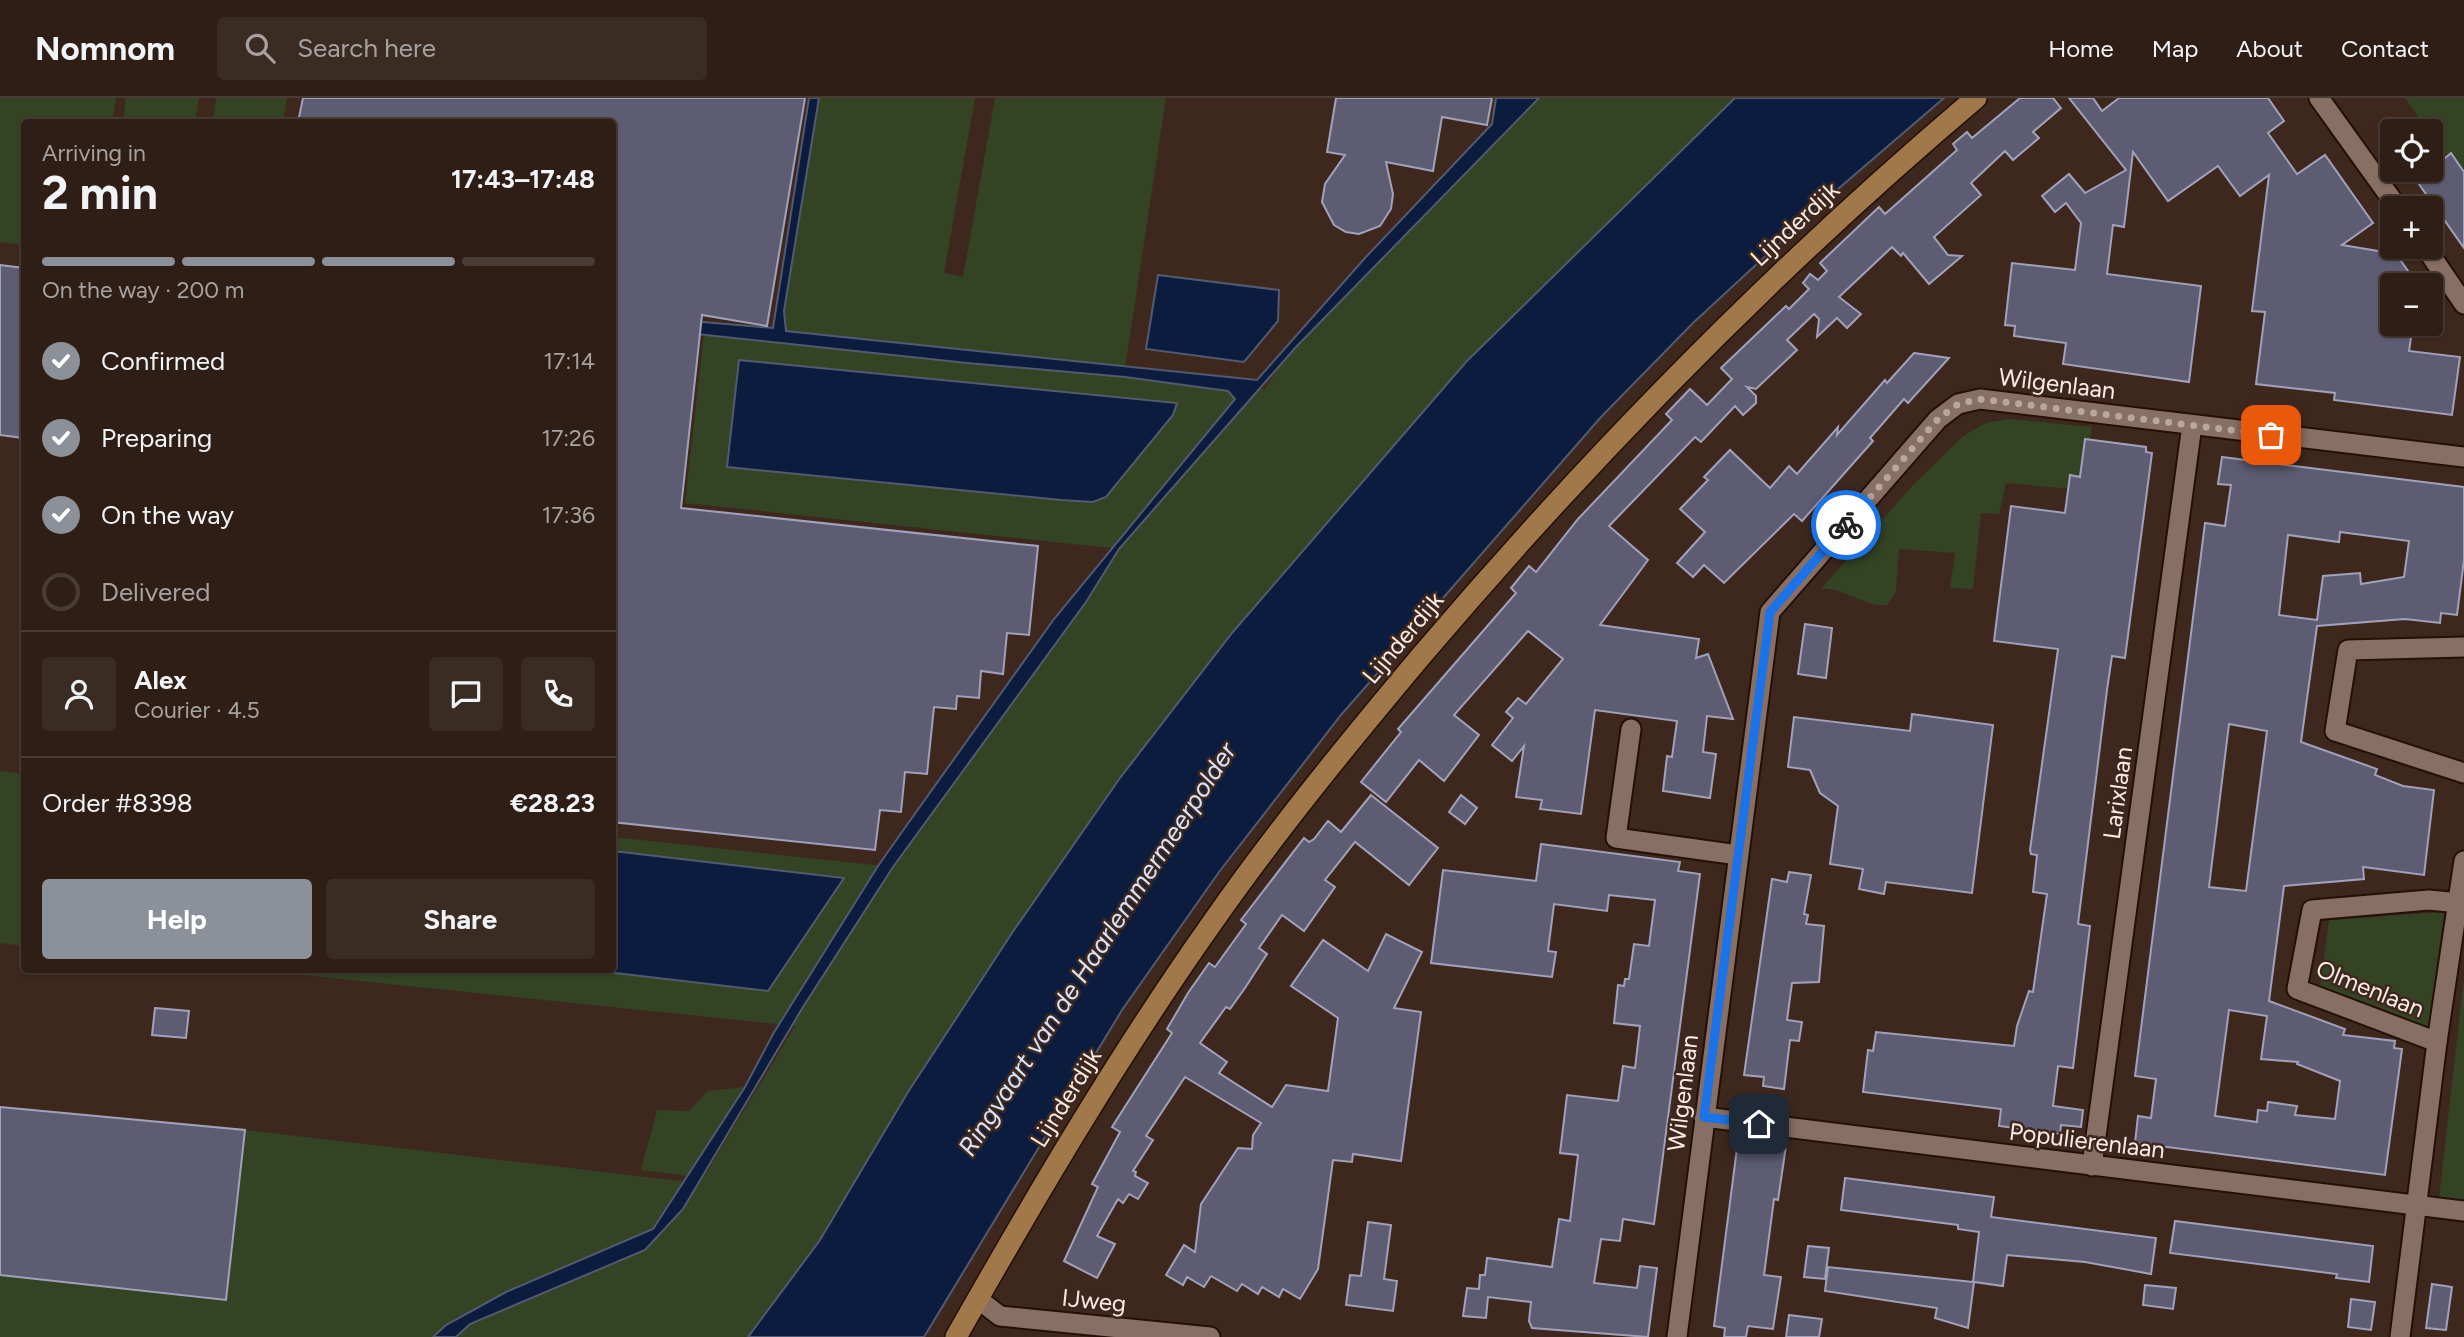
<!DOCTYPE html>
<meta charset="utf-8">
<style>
:root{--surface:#2e1e16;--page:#3a2b23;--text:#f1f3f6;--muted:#a7a2a1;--line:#493c35;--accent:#8c9099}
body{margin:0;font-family:Figtree,sans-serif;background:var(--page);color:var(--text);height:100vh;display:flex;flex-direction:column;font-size:26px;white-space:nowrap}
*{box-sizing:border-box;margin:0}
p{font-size:23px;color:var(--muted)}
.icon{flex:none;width:38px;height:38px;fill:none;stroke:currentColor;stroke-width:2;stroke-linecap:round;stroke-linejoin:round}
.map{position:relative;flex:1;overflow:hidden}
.drawer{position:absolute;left:21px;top:21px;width:595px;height:854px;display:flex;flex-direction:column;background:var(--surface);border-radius:7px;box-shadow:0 2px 5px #0004,0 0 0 2px var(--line)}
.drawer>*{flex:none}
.buttons{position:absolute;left:2380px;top:21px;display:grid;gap:14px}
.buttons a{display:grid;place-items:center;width:63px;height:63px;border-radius:7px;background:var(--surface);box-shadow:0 2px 5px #0004,0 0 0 2px var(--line);font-size:35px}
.pin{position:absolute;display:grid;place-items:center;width:60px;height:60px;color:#fff;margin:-30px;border-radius:14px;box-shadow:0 4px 10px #0006}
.courier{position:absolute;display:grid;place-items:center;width:70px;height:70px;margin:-35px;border:5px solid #1a73e8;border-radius:50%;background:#fff;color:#222;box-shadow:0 2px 9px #0007}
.summary em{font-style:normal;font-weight:700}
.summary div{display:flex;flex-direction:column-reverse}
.summary{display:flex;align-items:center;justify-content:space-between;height:119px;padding:0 21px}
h1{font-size:46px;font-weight:700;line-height:52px}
.bar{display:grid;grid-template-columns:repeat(4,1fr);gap:10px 7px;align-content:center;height:84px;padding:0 21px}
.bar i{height:9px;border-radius:5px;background:var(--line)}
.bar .selected{background:var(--accent)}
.bar p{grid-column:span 4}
.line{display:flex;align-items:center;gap:18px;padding:0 21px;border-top:2px solid var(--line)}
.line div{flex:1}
.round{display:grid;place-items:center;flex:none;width:74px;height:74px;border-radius:7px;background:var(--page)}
ol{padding:0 21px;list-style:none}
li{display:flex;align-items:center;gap:21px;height:77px}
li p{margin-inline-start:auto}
li .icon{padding:7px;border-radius:50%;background:var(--accent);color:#fff;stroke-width:4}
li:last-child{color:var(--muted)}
li i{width:38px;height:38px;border:4px solid var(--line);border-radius:50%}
.button{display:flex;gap:14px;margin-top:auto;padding:14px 21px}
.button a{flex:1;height:80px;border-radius:7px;background:var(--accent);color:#fff;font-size:28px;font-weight:700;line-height:80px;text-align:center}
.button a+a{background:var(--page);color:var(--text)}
header{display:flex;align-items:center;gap:42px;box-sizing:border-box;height:98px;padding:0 35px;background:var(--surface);border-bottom:2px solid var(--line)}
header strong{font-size:33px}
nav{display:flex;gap:38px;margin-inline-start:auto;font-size:24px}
.search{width:490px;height:63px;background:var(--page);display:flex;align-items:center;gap:18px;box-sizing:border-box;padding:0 24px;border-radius:7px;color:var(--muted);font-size:26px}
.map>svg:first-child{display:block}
.green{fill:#334324;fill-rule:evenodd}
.water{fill:#0c1c3e;stroke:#535a70;stroke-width:2}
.building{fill:#5d5c73;stroke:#a2a1bb;stroke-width:2;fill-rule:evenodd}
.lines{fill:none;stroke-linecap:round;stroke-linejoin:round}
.street-casing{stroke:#241007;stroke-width:23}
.secondary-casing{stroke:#241007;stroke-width:24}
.street{stroke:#886f63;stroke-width:19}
.secondary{stroke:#a0784a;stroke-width:21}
.done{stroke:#b8a79f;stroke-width:7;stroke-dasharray:0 12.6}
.route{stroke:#1a73e8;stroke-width:9}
.labels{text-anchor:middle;stroke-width:5;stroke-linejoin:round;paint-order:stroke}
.street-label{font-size:24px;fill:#faebe4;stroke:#3e281e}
.water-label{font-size:26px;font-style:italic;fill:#d5e3fe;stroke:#3e281e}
</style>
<header>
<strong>Nomnom</strong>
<div class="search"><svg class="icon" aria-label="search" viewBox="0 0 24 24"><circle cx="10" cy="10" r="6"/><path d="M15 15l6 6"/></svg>Search here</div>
<nav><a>Home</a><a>Map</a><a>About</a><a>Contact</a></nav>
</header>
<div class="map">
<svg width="2464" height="1239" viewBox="0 0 2464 1239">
<rect width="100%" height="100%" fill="#3e281e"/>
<g class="green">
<path d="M0,0h116l-4,24h-88v123l-24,-3z"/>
<path d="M126,0h73l-4,24h-72z"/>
<path d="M216,0h71l-4,24h-70z"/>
<path d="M819,0h156l-31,175 19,4 32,-179h171l-41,270 -339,-37 -2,-20z"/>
<path d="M1535,0h200l-269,264 -234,271 -112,145 -106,152 -106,162 -88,148 -72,97h-748v-62l226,25 19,-170 453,53 7,-8 90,-149 -540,-56h335l178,21 76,-113 -231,-27v-14l280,30 226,-318 -434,-46 19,-170 421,44 103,14 37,-2 15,-24 16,-18zM740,262l437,43 -4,12 -67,82z"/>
<path d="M2405,0h59v81z"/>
<path d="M2009,321l83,8 -11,63 -75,-7 -7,31 -18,-1 -8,76 -23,-1 5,-35 -56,-4 -3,43 -9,13c-23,3 -42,-18 -66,-16l91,-103 51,-50 23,-13z"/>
<path d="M0,673l24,3v172l-24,-3z"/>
<path d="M2444,814l-14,117 -110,-41 9,-68z"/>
<path d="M2464,879v225l-25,-3z"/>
<path d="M745,989l-57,89 -47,-6 16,-60 32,1 19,-20z"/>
</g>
<g class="water">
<path d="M809,0h10l-35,213 2,20 471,49 108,-122 127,-134 4,-26h43l-243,249 -177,202 -33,53 -193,265 -90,140 -120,202 -38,41 -175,74 -14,13h-23l13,-12 60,-33 147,-63 92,-142 28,-53 105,-168 31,-44 145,-203 181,-220 -7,-8 -103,-14 -158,-14 -354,-38 55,-6 105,9z"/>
<path d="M1735,0h209l-106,91 -145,134 -92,94 -260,298 -122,157 -97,138 -198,327h-176l72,-97 88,-148 106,-162 106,-152 112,-145 234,-271z"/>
<path d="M1158,177l121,15 -1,31 -34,41 -98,-13z"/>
<path d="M739,262l438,43 -4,12 -67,82 -13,5 -32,-2 -334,-33z"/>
<path d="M613,753l231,27 -76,113 -178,-21h22z"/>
</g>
<g class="building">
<path d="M303,0h502l-38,228 -65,-11 -21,193 357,38 -9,89 -22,-2 -4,41 -22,-3 -2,27 -22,-2 -1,13 -22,-2 -7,67 -22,-2 -4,40 -21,-2 -5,40 -263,-28v-700h-314z"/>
<path d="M1336,0h156l-5,27 -45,-8 -9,54 -47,-9 7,32 -2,15 -11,17 -21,8 -13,-2 -12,-7 -12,-23 3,-18 20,-29 -18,-3z"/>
<path d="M2020,0h33l8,10 -28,24 6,6 -26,22 -8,-9 -34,32 10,12 -47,42 14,18 14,1 -33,28 -26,-31 -2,3 -9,-9 -53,50 22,17 -14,14 -10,-10 -20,19 2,-18 -5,-5 -27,26 10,10 -41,39 -9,-2 9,9v7l-13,12 -8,-9 -34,36 -6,-5 -86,89 39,34 -48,65 99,14 -3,19 12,-4 25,65 -26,-3 -4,36 13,2 -6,44 -47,-7 4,-35 5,1 5,-36 -82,-11 -14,104 -41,-5 2,-9 -26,-3 8,-51 -12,15 -20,-16 21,-27 -7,-6 12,-14 8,6 37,-45 -35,-28 -74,84 25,20 -35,46 -25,-21 -33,42 -25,-20 40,-50 -3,-3 118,-136 -5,-5 18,-22 7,6 42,-53 94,-99 -6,-6 24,-25 17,16 25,-26 -11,-11 65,-62 3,3 20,-20 -6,-6 7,-9 8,6 9,-9 -7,-8 59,-56 6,7 72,-64 -4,-6 14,-12 5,6z"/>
<path d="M2069,0h24l9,13 17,-13h149l16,23 -16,12 29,41 28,-19 48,68 -31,22 54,9 22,31h-26v39h21l-4,27 51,6 -8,58 -118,-15 1,-7 -79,-9 9,-72 -13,-1 17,-136 -29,21 -22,-30 -50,35 -35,-49 -9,75 -11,-2 -6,49 94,12 -12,96 -126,-18 3,-21 -52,-7 1,-10 -10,-1 7,-62 63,7 6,-47 -15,-20 -11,9 -13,-16 27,-22 16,19 41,-23z"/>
<path d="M2451,55l13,19v76l-55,-78h22z"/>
<path d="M0,167l24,3v170l-24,-3z"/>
<path d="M1914,255l35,5 -41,45 -4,-4 -34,39 3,3 -71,80 -8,-7 -70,69 -20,-18 -11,12 -16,-14 28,-31 -25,-23 28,-29 -4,-3 26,-27 40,38 19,-22 8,8 41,-47 -1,8 48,-55 2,3z"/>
<path d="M2085,341l61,8v5l6,1 -27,205 -13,-2 -5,34 -29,234 12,2 -17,142 -15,-2 -5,40 30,4 -2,17 -20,-2 -1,9 -61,-8 2,-17 -138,-17 5,-42 5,1 3,-19 138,14 3,-20 12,-35 4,1 14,-98 -14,-2 4,-37 -6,-1 -1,-4 28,-201 -64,-8 17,-135 54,7 5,-38 10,2z"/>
<path d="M2222,359l242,30v73l-7,55 -16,-2 -1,10 -35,-4 -88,7 -16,116 76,27 -2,6 28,11 31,4 -10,85 -61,-8 1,12 -80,7 -15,115 76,28 -2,6 52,6 -1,7 8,1 -17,126 -250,-32 3,-27 13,2 5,-39 -21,-3 70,-553 20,3 6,-41 -13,-1zM2340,434l69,9 -5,36 -43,7 -1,-11 -37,3 -6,44 -38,-5 9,-80 51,7zM2229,626l38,7 -21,160 -37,-4zM2229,912l38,6 -6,43 37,3 -1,2 43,17 -5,38 -40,-4 2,-9 -29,-4 -1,9 -9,-1 -1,12 -42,-6z"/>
<path d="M1805,526l27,4 -6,50 -28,-4z"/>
<path d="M1912,616l81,11 -21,168 -86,-11 -2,12 -25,-5 4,-20 -33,-5 8,-58 -18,-13 -10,-23 -22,-3 6,-50 116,14z"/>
<path d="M1371,697l67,53 -29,37 -54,-43 -30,38 10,7 -31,44 -22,-16 -23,33 8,6 -22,34 -15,21 -4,-2 -26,36 27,19 -8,11 53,34 14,-22 42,6 10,-73 -47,-32 32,-46 45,31 18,-37 36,18 -28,56 27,4 -20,149 -48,-7 -1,8 -19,-2 -15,109 -18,30 -17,-10 -4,8 -17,-10 -4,7 -16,-10 -5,7 -26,-15 -7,11 -17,-10 -4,8 -17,-10 18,-30 11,7 6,-48 37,-56 14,1 1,-14 8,-12 -76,-46 -39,59 7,4 -20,31 3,1 -1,4 13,7 -10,16 -9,-5 -6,9 -5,-4 -21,37 18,8 -18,34 -33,-17 34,-74 -6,-3 28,-52 -8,-5 60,-94 -5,-4 21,-36 21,-30 6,4 31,-43 -5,-4 63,-82 5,4 5,-3 14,-18 13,11z"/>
<path d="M1461,697l16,13 -12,16 -16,-12z"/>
<path d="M1541,746l139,18 -2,9 22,3 -46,350 -31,-5 -3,22 -19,-2 -7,44 43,5 3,-22 17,2 -9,69 -116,-9 -3,-7 2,-19 -43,-5 -2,21 -23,-2 4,-28 12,1 1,-14h5l2,-17 65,9 7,-48 11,2 8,-66 -18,-2 7,-58 51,6 5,-35 12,2 5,-42 -26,-3 4,-38 6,1 1,-7h4l5,-35 15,2 6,-46 -46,-5 -2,16 -53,-7 -6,47 8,1 -4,25 -121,-14 12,-93 93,11z"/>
<path d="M1789,774l22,3 -7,39 4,1 -2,9 18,2 -5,56 -27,1 -5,37 15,2 -3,19 -9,-1 -6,49 -21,-3 1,-9 -20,-2 28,-196 15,3z"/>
<path d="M155,910l34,3 -3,27 -34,-3z"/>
<path d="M0,1009l245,23 -19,170 -226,-25z"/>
<path d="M1769,1045l17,3 -8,54 -4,-1 -10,76 17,2 -8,52 -25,-3 -2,11h-22l1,-9 -11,-2 23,-178 31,4z"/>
<path d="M1845,1080l149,19 -3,20 165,21 -5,36 -66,-12 -78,-7 -4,31 -29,-4 -6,46 -33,-10 2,-10 -112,-17 3,-24 145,15 6,-50 -21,-3v-4l-117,-15z"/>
<path d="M2175,1123l198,25 -4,36 -33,-4 1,-4 -167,-21z"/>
<path d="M1368,1124l23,3 -7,54 13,2 -4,30 -47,-6 4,-30 11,1z"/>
<path d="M1808,1148l21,2 -4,31 -21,-2z"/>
<path d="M2432,1186l20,3 -6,43 -20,-2z"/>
<path d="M2145,1187l31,3 -3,21 -30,-4z"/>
<path d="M2351,1201l24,3 -4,28 -23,-3z"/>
<path d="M1789,1217l33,4 -3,18h-33z"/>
</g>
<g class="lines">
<g class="street-casing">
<g id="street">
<path d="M2319,0l79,110"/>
<path d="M2425,149l39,57"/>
<path d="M2464,549l-116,3 -13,81 129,42"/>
<path d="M1631,631l-15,109 122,17"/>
<path d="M2437,944l-140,-53 15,-79 117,-10 30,3"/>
<path d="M1704,1019l760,94"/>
<path d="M2092,1068l100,-741"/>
<path d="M978,1201l22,17 210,21"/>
<path d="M1677,1239l93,-725 168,-193 20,-15 22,-5 484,58"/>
<path d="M2400,1239l37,-295 27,-181"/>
</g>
</g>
<g class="secondary-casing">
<path id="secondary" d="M956,1239c80,-141 162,-281 256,-414 65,-93 137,-181 210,-268 170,-200 353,-387 554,-557"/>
</g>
<use href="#street" class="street"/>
<use href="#secondary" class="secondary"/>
</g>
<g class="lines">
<path class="done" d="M1846,427l92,-106 20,-15 22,-5 291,36"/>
<path class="route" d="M1759,1026l-55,-7 66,-505 76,-87"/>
</g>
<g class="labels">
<g class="street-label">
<text transform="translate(1795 126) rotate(-43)" y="8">Lijnderdijk</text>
<text transform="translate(2057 286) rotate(7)" y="8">Wilgenlaan</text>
<text transform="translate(1403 540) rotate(-50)" y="8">Lijnderdijk</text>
<text transform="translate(2118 695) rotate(-82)" y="8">Larixlaan</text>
<text transform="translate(2370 891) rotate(22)" y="8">Olmenlaan</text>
<text transform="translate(1683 995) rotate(-83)" y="8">Wilgenlaan</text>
<text transform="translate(1066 1000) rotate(-58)" y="8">Lijnderdijk</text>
<text transform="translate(2087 1043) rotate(7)" y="8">Populierenlaan</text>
<text transform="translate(1094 1203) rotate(6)" y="8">IJweg</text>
</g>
<g class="water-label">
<text transform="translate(1097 851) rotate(-57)" y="9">Ringvaart van de Haarlemmermeerpolder</text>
</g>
</g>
</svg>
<div class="buttons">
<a><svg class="icon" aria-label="locate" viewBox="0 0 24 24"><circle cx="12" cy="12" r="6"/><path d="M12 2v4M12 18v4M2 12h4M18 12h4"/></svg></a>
<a>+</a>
<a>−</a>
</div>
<div class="pin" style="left:2271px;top:337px;background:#ea580c"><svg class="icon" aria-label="bag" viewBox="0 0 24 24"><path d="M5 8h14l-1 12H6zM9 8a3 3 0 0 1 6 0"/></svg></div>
<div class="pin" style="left:1759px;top:1026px;background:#1f2937"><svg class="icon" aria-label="home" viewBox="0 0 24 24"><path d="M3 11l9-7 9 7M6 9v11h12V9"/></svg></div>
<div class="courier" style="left:1846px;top:427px"><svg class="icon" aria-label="bike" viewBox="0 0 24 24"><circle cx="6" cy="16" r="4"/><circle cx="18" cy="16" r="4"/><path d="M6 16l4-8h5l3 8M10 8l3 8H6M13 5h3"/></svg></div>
<section class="drawer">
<div class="summary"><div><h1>2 min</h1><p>Arriving in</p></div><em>17:43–17:48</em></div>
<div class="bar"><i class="selected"></i><i class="selected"></i><i class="selected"></i><i></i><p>On the way · 200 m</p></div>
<ol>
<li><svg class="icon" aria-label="check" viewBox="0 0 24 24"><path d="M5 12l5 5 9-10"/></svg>Confirmed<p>17:14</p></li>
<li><svg class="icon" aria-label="check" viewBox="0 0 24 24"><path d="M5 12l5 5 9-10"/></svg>Preparing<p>17:26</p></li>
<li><svg class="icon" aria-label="check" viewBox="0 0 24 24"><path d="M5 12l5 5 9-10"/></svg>On the way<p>17:36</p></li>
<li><i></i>Delivered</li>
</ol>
<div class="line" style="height:126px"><a class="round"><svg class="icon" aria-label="person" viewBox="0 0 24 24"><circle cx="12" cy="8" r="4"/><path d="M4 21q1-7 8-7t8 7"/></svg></a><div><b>Alex</b><p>Courier · 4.5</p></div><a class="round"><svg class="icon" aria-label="chat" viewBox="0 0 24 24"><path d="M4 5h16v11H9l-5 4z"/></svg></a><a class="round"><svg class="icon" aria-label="phone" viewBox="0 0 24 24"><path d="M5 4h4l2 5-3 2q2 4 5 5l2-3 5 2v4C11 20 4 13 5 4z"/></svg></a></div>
<div class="line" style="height:91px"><div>Order #8398</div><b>€28.23</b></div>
<div class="button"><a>Help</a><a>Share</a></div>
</section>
</div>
